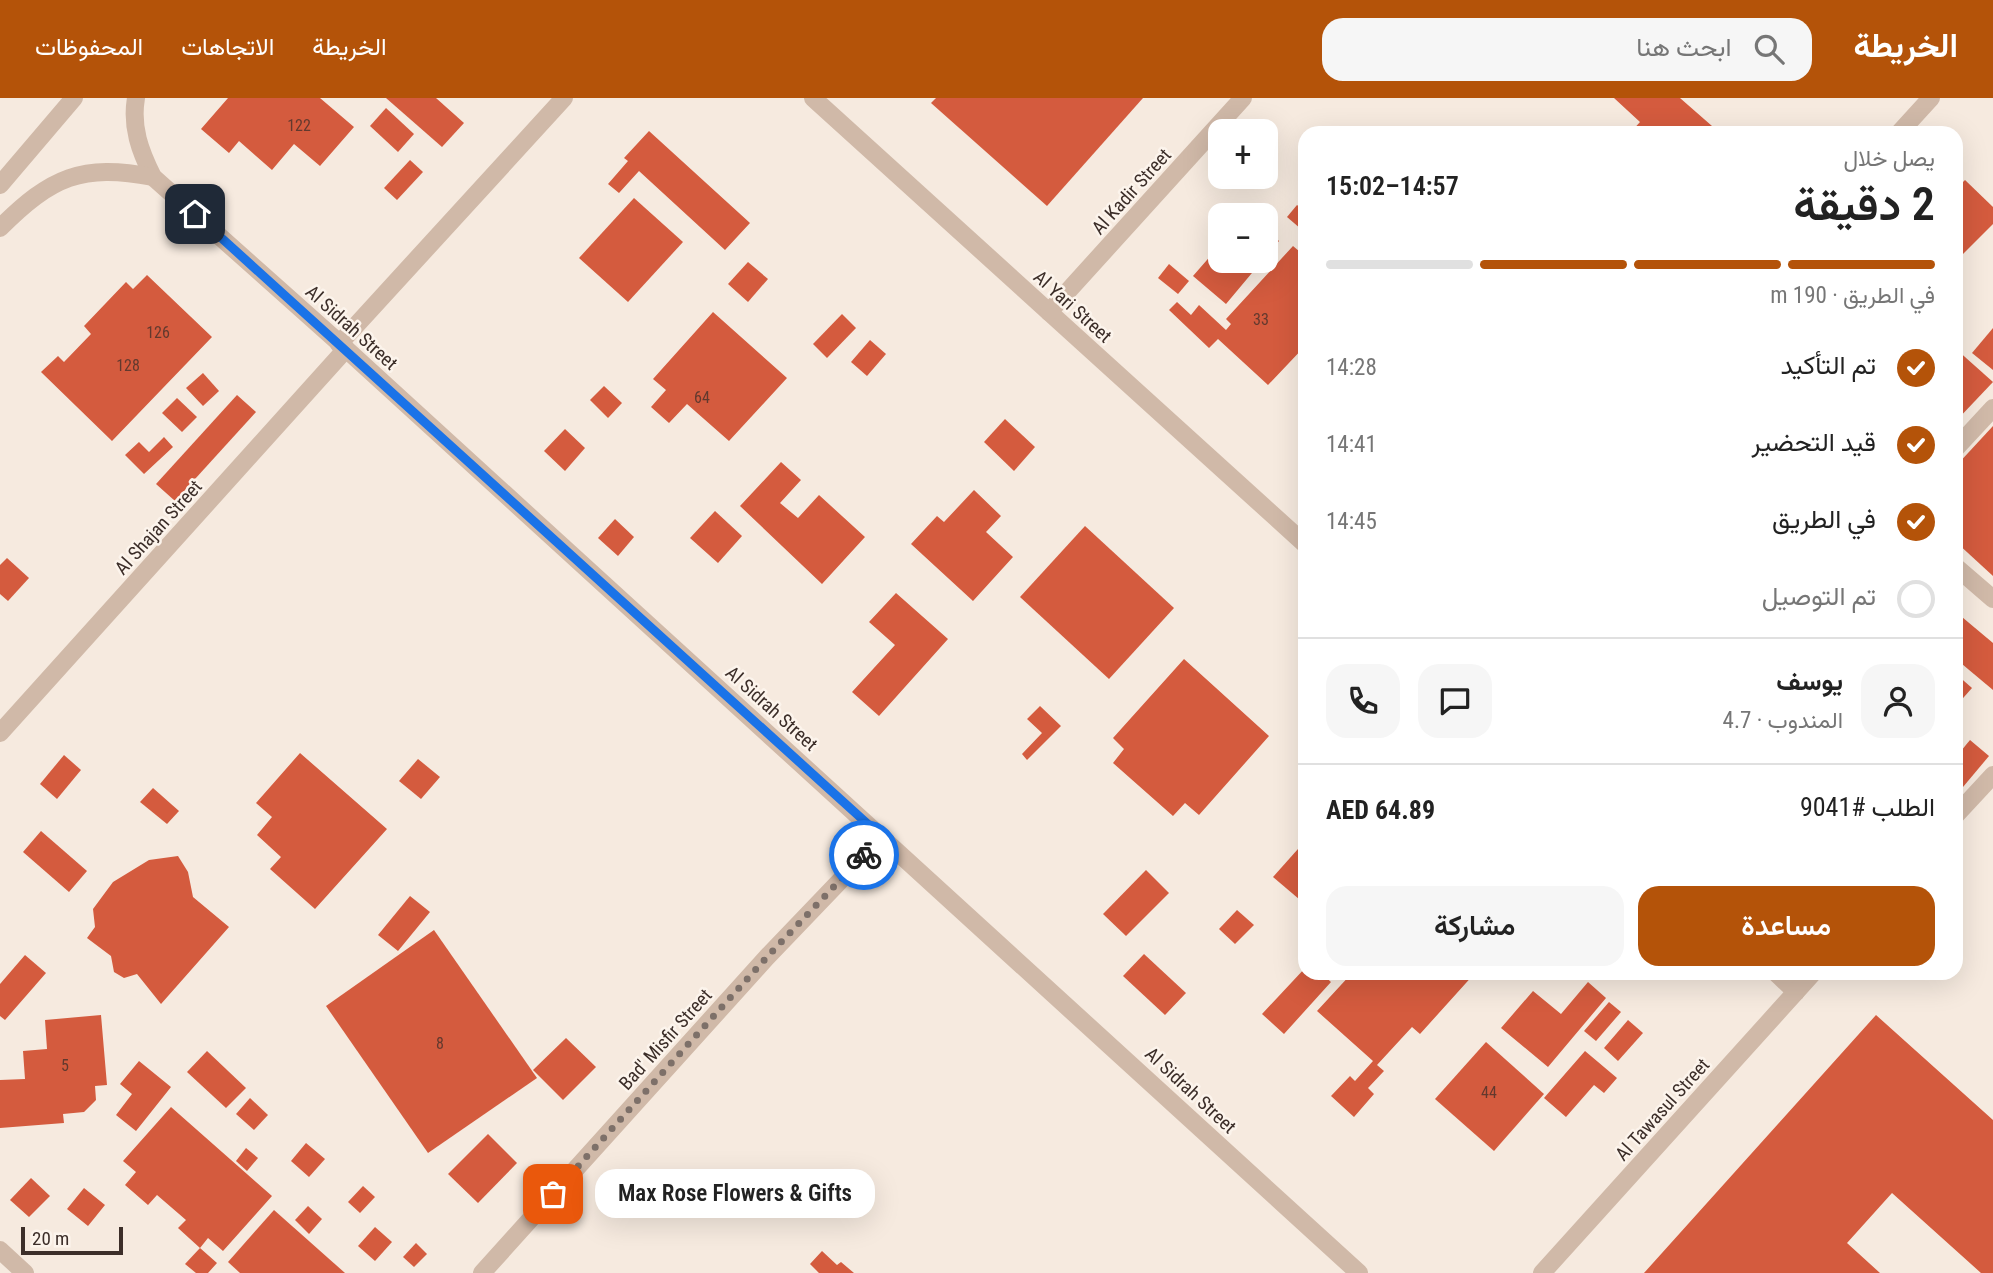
<!DOCTYPE html>
<html lang="ar">
<meta charset="utf-8">
<style>
:root{--surface:#fff;--page:#f6f6f6;--text:#222;--muted:#767676;--line:#e0e0e0;--accent:#b45309}
body{margin:0;font-family:"Roboto Condensed",Vazirmatn,sans-serif;background:var(--page);color:var(--text);direction:rtl;height:100vh;display:flex;flex-direction:column;font-size:26px;white-space:nowrap}
*{box-sizing:border-box;margin:0}
p{font-size:23px;color:var(--muted)}
.icon{flex:none;width:38px;height:38px;fill:none;stroke:currentColor;stroke-width:2;stroke-linecap:round;stroke-linejoin:round}
.map{position:relative;flex:1;overflow:hidden;direction:ltr}
.sheet{position:absolute;left:1298px;top:28px;width:665px;height:854px;display:flex;flex-direction:column;background:var(--surface);border-radius:21px;box-shadow:0 7px 28px #0002;direction:rtl}
.sheet>*{flex:none}
.tools{position:absolute;left:1208px;top:21px;display:grid;gap:14px}
.tools a{display:grid;place-items:center;width:70px;height:70px;border-radius:14px;background:var(--surface);box-shadow:0 7px 28px #0002;font-size:35px}
.scale{position:absolute;left:21px;bottom:18px;width:102px;box-sizing:border-box;padding-left:7px;border:4px solid #3c2e29;border-top:0;font-size:19px;line-height:24px;white-space:nowrap;color:#3c2e29;-webkit-text-stroke:5px #fcf4ec;paint-order:stroke}
.pin{position:absolute;display:grid;place-items:center;width:60px;height:60px;color:#fff;margin:-30px;border-radius:14px;box-shadow:0 4px 10px #0006}
.courier{position:absolute;display:grid;place-items:center;width:70px;height:70px;margin:-35px;border:5px solid #1a73e8;border-radius:50%;background:#fff;color:#222;box-shadow:0 2px 9px #0007}
.bubble{position:absolute;height:49px;border-radius:21px;background:var(--surface);box-shadow:0 7px 28px #0002;font-size:23px;font-weight:600;line-height:49px;text-align:center;direction:rtl}
.headline em{font-style:normal;font-weight:600}
.headline div{display:flex;flex-direction:column-reverse}
.headline{display:flex;align-items:center;justify-content:space-between;height:119px;padding:0 28px}
h1{font-size:46px;font-weight:600;line-height:52px}
.bar{display:grid;grid-template-columns:repeat(4,1fr);gap:10px 7px;align-content:center;height:84px;padding:0 28px}
.bar i{height:9px;border-radius:5px;background:var(--line)}
.bar .on{background:var(--accent)}
.bar p{grid-column:span 4}
.line{display:flex;align-items:center;gap:18px;padding:0 28px;border-top:2px solid var(--line)}
.line div{flex:1}
.round{display:grid;place-items:center;flex:none;width:74px;height:74px;border-radius:21px;background:var(--page)}
ol{padding:0 28px;list-style:none}
li{display:flex;align-items:center;gap:21px;height:77px}
li p{margin-inline-start:auto}
li .icon{padding:7px;border-radius:50%;background:var(--accent);color:#fff;stroke-width:4}
li:last-child{color:var(--muted)}
li i{width:38px;height:38px;border:4px solid var(--line);border-radius:50%}
.cta{display:flex;gap:14px;margin-top:auto;padding:14px 28px}
.cta a{flex:1;height:80px;border-radius:21px;background:var(--accent);color:#fff;font-size:28px;font-weight:600;line-height:80px;text-align:center}
.cta a+a{background:var(--page);color:var(--text)}
header{display:flex;align-items:center;gap:42px;box-sizing:border-box;height:98px;padding:0 35px;background:var(--accent);color:#fff}
header strong{font-size:33px}
nav{display:flex;gap:38px;margin-inline-start:auto;font-size:24px}
.search{width:490px;height:63px;background:var(--page);display:flex;align-items:center;gap:18px;box-sizing:border-box;padding:0 24px;border-radius:21px;color:var(--muted);font-size:26px}
.map>svg:first-child{display:block}
.building{fill:#d45b3e}
.lines{fill:none;stroke-linecap:round;stroke-linejoin:round}
.minor{stroke:#d0b9a8;stroke-width:18}
.tertiary{stroke:#d0b9a8;stroke-width:18}
.done{stroke:#7d7069;stroke-width:7;stroke-dasharray:0 12.6}
.route{stroke:#1a73e8;stroke-width:9}
.labels{text-anchor:middle;stroke-width:5;stroke-linejoin:round;paint-order:stroke}
.number-label{font-size:16px;fill:#62392e}
.street-label{font-size:19px;fill:#3c2e29;stroke:#fcf4ec}
</style>
<header>
<strong>الخريطة</strong>
<div class="search"><svg class="icon" aria-label="search" viewBox="0 0 24 24"><circle cx="10" cy="10" r="6"/><path d="M15 15l6 6"/></svg>ابحث هنا</div>
<nav><a>الخريطة</a><a>الاتجاهات</a><a>المحفوظات</a></nav>
</header>
<div class="map">
<svg width="1993" height="1175" viewBox="0 0 1993 1175">
<rect width="100%" height="100%" fill="#f6eadf"/>
<g class="building">
<path d="M228,0h92l34,29 -34,39 -26,-22 -22,26 -33,-29 -10,12 -28,-24z"/>
<path d="M386,0h50l28,25 -22,24z"/>
<path d="M936,0h207l-96,108 -116,-103z"/>
<path d="M1614,0h66l40,35h-90l10,-11z"/>
<path d="M386,10l28,26 -16,18 -28,-26z"/>
<path d="M649,33l101,92 -25,27 -86,-79 -20,22 -11,-9 20,-23 -4,-3z"/>
<path d="M410,62l13,12 -26,28 -13,-12z"/>
<path d="M1965,82l28,27v17l-34,34 -3,-2v-67z"/>
<path d="M634,100l49,44 -55,60 -49,-44z"/>
<path d="M1297,107l9,7v12l-5,5 -14,-12z"/>
<path d="M1265,130l14,13 -14,16z"/>
<path d="M1220,147v16h42l-36,43 -33,-28z"/>
<path d="M1293,148l13,11v62l-6,6 6,6v14l-38,40 -50,-46 -9,9 -40,-38 8,-8 14,13 8,-10 27,25 5,-6 -5,-5z"/>
<path d="M748,164l20,17 -20,23 -20,-18z"/>
<path d="M1169,166l20,17 -11,13 -20,-16z"/>
<path d="M147,177l65,62 -100,104 -71,-69 17,-16 6,6 27,-28 -7,-8 42,-44 7,7z"/>
<path d="M713,214l74,66 -58,63 -42,-37 -18,19 -18,-16 15,-17 -13,-11z"/>
<path d="M842,216l14,14 -29,30 -14,-14z"/>
<path d="M1993,230v42l-21,-17z"/>
<path d="M870,242l16,14 -19,22 -16,-14z"/>
<path d="M1956,251l37,33 -37,39z"/>
<path d="M203,275l16,18 -16,15 -17,-18z"/>
<path d="M604,288l18,17 -14,15 -18,-18z"/>
<path d="M237,297l19,17 -81,89 -19,-17z"/>
<path d="M177,300l20,19 -15,15 -20,-19z"/>
<path d="M1005,321l30,28 -21,24 -30,-29z"/>
<path d="M1993,328v150l-37,-34v-76z"/>
<path d="M565,331l20,19 -20,23 -21,-20z"/>
<path d="M164,339l9,10 -29,27 -19,-19 14,-13 10,10z"/>
<path d="M781,364l20,18 -21,23 18,15 21,-23 46,42 -43,47 -82,-78z"/>
<path d="M974,392l27,26 -15,16 27,25 -40,44 -62,-57 26,-28 7,6z"/>
<path d="M715,413l27,25 -24,27 -28,-25z"/>
<path d="M615,421l19,18 -16,19 -20,-18z"/>
<path d="M1085,428l89,82 -65,71 -89,-82z"/>
<path d="M7,460l22,20 -21,23 -8,-7v-29z"/>
<path d="M896,495l52,46 -69,77 -27,-24 43,-47 -26,-23z"/>
<path d="M1956,514l37,31v47l-37,-31z"/>
<path d="M1184,561l85,77 -70,79 -14,-12 -12,13 -60,-53 11,-14 -11,-11z"/>
<path d="M1956,576l16,14 -16,18z"/>
<path d="M1040,608l21,20 -34,34 -5,-6 20,-21 -15,-14z"/>
<path d="M1970,642l19,16 -26,31 -7,-6v-24z"/>
<path d="M300,655l87,76 -72,80 -45,-40 11,-12 -24,-22 15,-18 -16,-14z"/>
<path d="M64,657l17,15 -24,29 -17,-15z"/>
<path d="M418,661l22,18 -19,22 -22,-18z"/>
<path d="M1306,670v15l-8,-7z"/>
<path d="M153,690l26,23 -12,13 -27,-22z"/>
<path d="M41,733l46,40 -18,21 -46,-40z"/>
<path d="M1306,742v65l-33,-28z"/>
<path d="M178,758l10,16 5,25 36,30 -68,77 -24,-30 -13,4 -10,-6 -3,-16 -24,-18 8,-11 -2,-18 20,-27 36,-22z"/>
<path d="M1146,772l23,23 -43,43 -23,-22z"/>
<path d="M410,798l20,16 -32,39 -20,-16z"/>
<path d="M1237,812l17,15 -19,19 -16,-15z"/>
<path d="M434,832l103,148 -109,75 -102,-147z"/>
<path d="M1144,856l42,39 -21,22 -42,-39z"/>
<path d="M25,857l21,18 -41,47 -5,-4v-32z"/>
<path d="M1306,869v6h15l10,9 -47,52 -22,-20z"/>
<path d="M1352,875h123l-55,61 -8,-7 -35,38 7,6 -16,17 6,6 -20,23 -23,-21 19,-20 5,5 18,-20 -56,-50z"/>
<path d="M1588,884l18,16 -58,69 -47,-39 32,-37 28,23z"/>
<path d="M1609,904l12,10 -25,29 -12,-10z"/>
<path d="M101,917l6,70 -12,1 1,14 -12,12 -21,2 1,9 -64,5v-48l25,-1 -2,-28 24,-2 -2,-29z"/>
<path d="M1876,917l117,105v153h-12l-89,-80 -45,50 33,30h-236z"/>
<path d="M1628,922l15,13 -25,28 -14,-13z"/>
<path d="M566,940l30,29 -33,33 -30,-30z"/>
<path d="M1486,944l58,52 -50,57 -59,-52z"/>
<path d="M207,953l39,37 -20,20 -39,-36z"/>
<path d="M1585,953l32,27 -13,15 -10,-8 -28,32 -22,-19z"/>
<path d="M139,963l32,26 -35,44 -20,-16 16,-21 -12,-10z"/>
<path d="M250,1000l18,17 -14,15 -18,-16z"/>
<path d="M171,1009l101,89 -49,55 -15,-13 -8,10 17,15 -9,10h-12l-11,-9 15,-16 -22,-20 8,-8 -29,-25 -9,10 -23,-20 11,-13 -13,-11z"/>
<path d="M488,1036l29,29 -39,40 -30,-29z"/>
<path d="M306,1045l19,16 -16,18 -18,-16z"/>
<path d="M246,1050l12,10 -11,13 -11,-10z"/>
<path d="M31,1080l19,18 -21,21 -19,-17z"/>
<path d="M363,1088l12,11 -15,16 -12,-11z"/>
<path d="M84,1090l21,17 -17,21 -21,-17z"/>
<path d="M308,1108l14,13 -13,15 -14,-14z"/>
<path d="M274,1112l71,63h-105l-12,-11z"/>
<path d="M375,1129l17,15 -17,19 -17,-15z"/>
<path d="M416,1145l11,11 -13,13 -11,-10z"/>
<path d="M822,1153l15,14 4,-3 13,11h-35l-9,-9z"/>
</g>
<g class="lines">
<g class="minor">
<path d="M136,0c-5,29 4,53 17,79l193,172 1013,924"/>
<path d="M813,0l493,447"/>
<path d="M1899,35l32,-35"/>
<path d="M0,130c51,-51 82,-65 153,-51"/>
<path d="M1049,214l194,-214"/>
<path d="M339,246l225,-246"/>
<path d="M1956,350l37,-40"/>
<path d="M1956,469l37,32"/>
<path d="M0,635l346,-384"/>
<path d="M1956,717l37,-40"/>
<path d="M1776,875l20,19"/>
<path d="M0,1152l25,23"/>
<path d="M482,1175l285,-316 115,-120"/>
<path d="M1542,1175l271,-300"/>
</g>
<path class="tertiary" d="M0,87l74,-87"/>
</g>
<g class="lines">
<path class="done" d="M553,1096l214,-237 97,-102"/>
<path class="route" d="M195,116l687,623 -18,18"/>
</g>
<g class="labels">
<g class="number-label">
<text x="299" y="33">122</text>
<text x="1261" y="227">33</text>
<text x="158" y="240">126</text>
<text x="128" y="273">128</text>
<text x="702" y="305">64</text>
<text x="440" y="951">8</text>
<text x="65" y="973">5</text>
<text x="1489" y="1000">44</text>
</g>
<g class="street-label">
<text transform="translate(1131 93) rotate(-48)" y="7">Al Kadir Street</text>
<text transform="translate(1073 208) rotate(42)" y="7">Al Yari Street</text>
<text transform="translate(352 229) rotate(42)" y="7">Al Sidrah Street</text>
<text transform="translate(158 429) rotate(-48)" y="7">Al Shajan Street</text>
<text transform="translate(772 610) rotate(42)" y="7">Al Sidrah Street</text>
<text transform="translate(665 941) rotate(-48)" y="7">Bad' Misfir Street</text>
<text transform="translate(1191 992) rotate(43)" y="7">Al Sidrah Street</text>
<text transform="translate(1662 1011) rotate(-48)" y="7">Al Tawasul Street</text>
</g>
</g>
</svg>
<div class="tools">
<a>+</a>
<a>−</a>
</div>
<div class="scale">20 m</div>
<div class="pin" style="left:553px;top:1096px;background:#ea580c"><svg class="icon" aria-label="bag" viewBox="0 0 24 24"><path d="M5 8h14l-1 12H6zM9 8a3 3 0 0 1 6 0"/></svg></div>
<div class="pin" style="left:195px;top:116px;background:#1f2937"><svg class="icon" aria-label="home" viewBox="0 0 24 24"><path d="M3 11l9-7 9 7M6 9v11h12V9"/></svg></div>
<div class="courier" style="left:864px;top:757px"><svg class="icon" aria-label="bike" viewBox="0 0 24 24"><circle cx="6" cy="16" r="4"/><circle cx="18" cy="16" r="4"/><path d="M6 16l4-8h5l3 8M10 8l3 8H6M13 5h3"/></svg></div>
<div class="bubble" style="left:595px;top:1071px;width:280px">Max Rose Flowers &amp; Gifts</div>
<section class="sheet">
<div class="headline"><div><h1>2 دقيقة</h1><p>يصل خلال</p></div><em>14:57–15:02</em></div>
<div class="bar"><i class="on"></i><i class="on"></i><i class="on"></i><i></i><p>في الطريق · 190 m</p></div>
<ol>
<li><svg class="icon" aria-label="check" viewBox="0 0 24 24"><path d="M5 12l5 5 9-10"/></svg>تم التأكيد<p>14:28</p></li>
<li><svg class="icon" aria-label="check" viewBox="0 0 24 24"><path d="M5 12l5 5 9-10"/></svg>قيد التحضير<p>14:41</p></li>
<li><svg class="icon" aria-label="check" viewBox="0 0 24 24"><path d="M5 12l5 5 9-10"/></svg>في الطريق<p>14:45</p></li>
<li><i></i>تم التوصيل</li>
</ol>
<div class="line" style="height:126px"><a class="round"><svg class="icon" aria-label="person" viewBox="0 0 24 24"><circle cx="12" cy="8" r="4"/><path d="M4 21q1-7 8-7t8 7"/></svg></a><div><b>يوسف</b><p>المندوب · 4.7</p></div><a class="round"><svg class="icon" aria-label="chat" viewBox="0 0 24 24"><path d="M4 5h16v11H9l-5 4z"/></svg></a><a class="round"><svg class="icon" aria-label="phone" viewBox="0 0 24 24"><path d="M5 4h4l2 5-3 2q2 4 5 5l2-3 5 2v4C11 20 4 13 5 4z"/></svg></a></div>
<div class="line" style="height:91px"><div>الطلب #9041</div><b>AED 64.89</b></div>
<div class="cta"><a>مساعدة</a><a>مشاركة</a></div>
</section>
</div>
